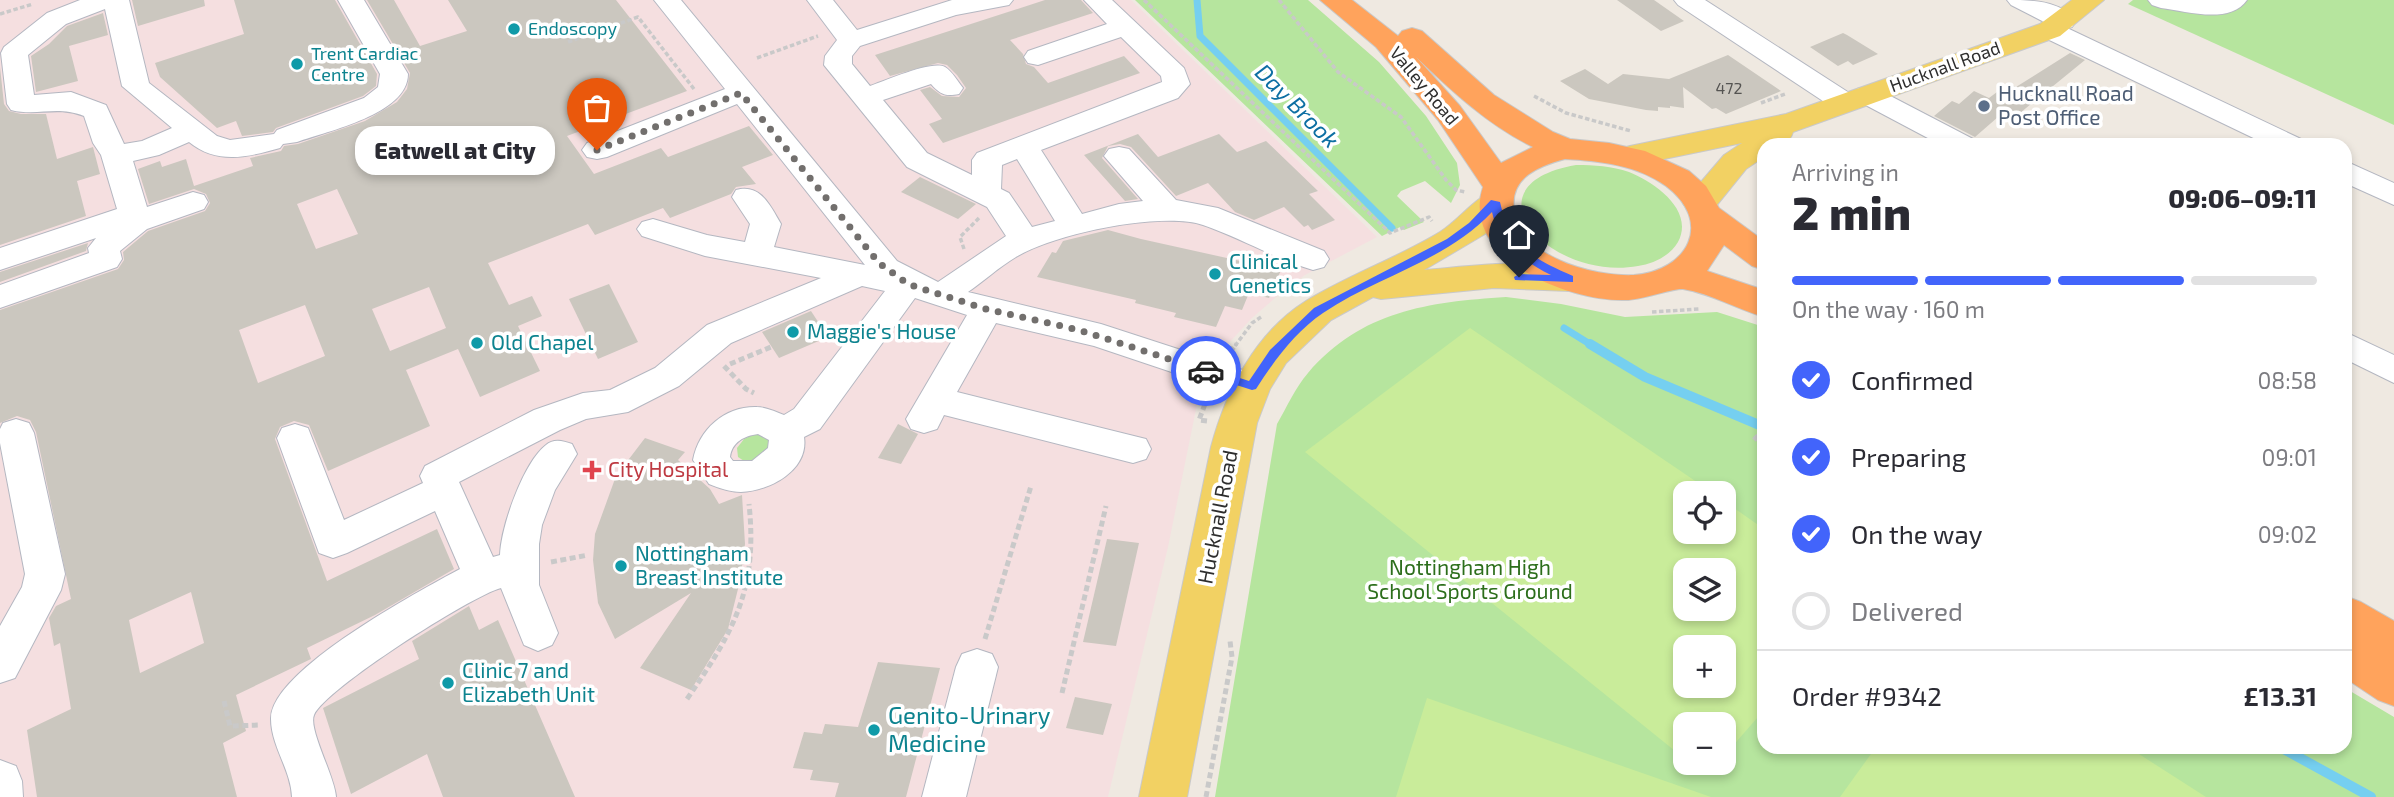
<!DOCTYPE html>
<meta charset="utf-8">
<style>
:root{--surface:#fff;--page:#f2f2f3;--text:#2b2b33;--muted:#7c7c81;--line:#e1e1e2;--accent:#4264fb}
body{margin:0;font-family:"Exo 2",sans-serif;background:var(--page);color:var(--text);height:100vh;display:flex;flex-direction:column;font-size:26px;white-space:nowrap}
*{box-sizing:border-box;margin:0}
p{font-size:23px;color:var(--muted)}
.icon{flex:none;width:38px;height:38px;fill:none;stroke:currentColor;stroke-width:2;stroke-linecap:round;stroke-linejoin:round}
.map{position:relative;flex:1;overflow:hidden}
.panel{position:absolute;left:1757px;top:138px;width:595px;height:616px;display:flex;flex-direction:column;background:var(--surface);border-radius:21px;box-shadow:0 4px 10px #0003}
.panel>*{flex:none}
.controls{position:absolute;left:1673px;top:481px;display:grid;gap:14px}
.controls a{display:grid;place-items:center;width:63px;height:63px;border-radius:14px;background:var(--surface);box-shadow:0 4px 10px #0003;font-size:35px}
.pin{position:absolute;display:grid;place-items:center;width:60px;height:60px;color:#fff;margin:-72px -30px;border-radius:50% 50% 50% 0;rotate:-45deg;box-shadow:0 0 7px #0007}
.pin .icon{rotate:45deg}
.courier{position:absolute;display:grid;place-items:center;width:70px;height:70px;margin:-35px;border:5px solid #4264fb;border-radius:50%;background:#fff;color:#222;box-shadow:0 2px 9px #0007}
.bubble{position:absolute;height:49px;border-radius:21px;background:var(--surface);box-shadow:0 4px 10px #0003;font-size:23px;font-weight:800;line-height:49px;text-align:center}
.summary em{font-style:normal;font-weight:800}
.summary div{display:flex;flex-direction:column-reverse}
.summary{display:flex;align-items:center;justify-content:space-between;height:119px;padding:0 35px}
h1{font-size:46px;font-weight:800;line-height:52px}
.bar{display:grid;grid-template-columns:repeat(4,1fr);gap:10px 7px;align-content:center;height:84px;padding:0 35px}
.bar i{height:9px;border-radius:5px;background:var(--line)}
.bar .on{background:var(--accent)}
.bar p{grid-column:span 4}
.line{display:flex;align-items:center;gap:18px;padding:0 35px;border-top:2px solid var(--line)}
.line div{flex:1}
ol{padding:0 35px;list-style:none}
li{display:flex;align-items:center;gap:21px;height:77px}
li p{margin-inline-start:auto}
li .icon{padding:7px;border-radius:50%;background:var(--accent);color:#fff;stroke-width:4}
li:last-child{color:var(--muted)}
li i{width:38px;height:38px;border:4px solid var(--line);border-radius:50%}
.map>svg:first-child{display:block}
.medical{fill:#f5dfe0}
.green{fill:#b6e59e;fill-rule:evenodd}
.pitch{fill:#c9ec9a;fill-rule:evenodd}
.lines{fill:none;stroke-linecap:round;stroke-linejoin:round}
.stream-far1{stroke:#75cff0;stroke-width:7}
.stream{stroke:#75cff0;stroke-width:10}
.building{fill:#cbc7bf;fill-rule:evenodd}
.minor-casing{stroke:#b4b7c1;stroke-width:2}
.major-casing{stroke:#c9c9c9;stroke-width:2}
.highway-casing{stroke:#c9c9c9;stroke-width:2}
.path-far1{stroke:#c9c9c9;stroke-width:3.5;stroke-dasharray:4.5 2.5;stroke-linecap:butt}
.path{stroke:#c9c9c9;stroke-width:5;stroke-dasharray:6 3.5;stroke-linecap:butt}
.minor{fill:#fff;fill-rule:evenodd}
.major{fill:#f2d163;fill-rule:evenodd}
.highway{fill:#ffa35c;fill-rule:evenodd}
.route{fill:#4264fb}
.done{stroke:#726f6d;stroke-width:7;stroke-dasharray:0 12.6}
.culture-dot{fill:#0f9aa8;stroke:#fff;stroke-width:2.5}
.service-dot{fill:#5c6f8a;stroke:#fff;stroke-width:2.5}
.health-dot{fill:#e0444e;stroke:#fff;stroke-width:2.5}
.labels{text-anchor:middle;stroke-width:7;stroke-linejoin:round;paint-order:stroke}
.far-number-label{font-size:16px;fill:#555452}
.far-culture-label{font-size:18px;fill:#0d838f;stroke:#fff;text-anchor:start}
.far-street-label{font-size:18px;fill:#2e2e2e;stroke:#fff}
.service-label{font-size:21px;fill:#4e5e75;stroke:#fff;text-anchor:start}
.culture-label{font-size:21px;fill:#0d838f;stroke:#fff;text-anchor:start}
.health-label{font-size:21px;fill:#be3a42;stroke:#fff;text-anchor:start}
.street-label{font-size:21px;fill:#2e2e2e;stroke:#fff}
.park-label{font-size:21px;fill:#2c6e1b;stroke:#fff}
.water-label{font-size:23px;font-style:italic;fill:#0d6fa3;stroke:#fff}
.near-culture-label{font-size:24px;fill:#0d838f;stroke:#fff;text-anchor:start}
</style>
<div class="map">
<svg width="2394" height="797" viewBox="0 0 2394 797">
<rect width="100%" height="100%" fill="#efe9e1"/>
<path class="medical" d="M0,0h1131l246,237 -72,38 -23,17 -30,26 -48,52 -36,177 -60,250h-1108z"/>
<g class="green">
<path d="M1135,0h173l71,62 47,54 31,47 3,22 -9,18 -26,-22 -24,10 -4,5 27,26 -20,8 -4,-3 -18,9z"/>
<path d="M2133,0h261v125l-266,-121z"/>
<path d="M1576,165c18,0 36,1 53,7 25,10 66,38 49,70 -8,14 -25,22 -40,24 -88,16 -177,-81 -62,-101z"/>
<path d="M1506,297l55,7 64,13 92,-5 47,15v420h581v-59l49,29v80h-1179l62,-373c10,-17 18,-36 31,-51 53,-62 120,-71 198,-76zM1685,494h39v38h-39zM1685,570h39v39h-39zM1685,648h39v38h-39zM1685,724h39v39h-39z"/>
<path d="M756,433l13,1 2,23 -24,6 -9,-6 -1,-9 7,-9z"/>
</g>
<g class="pitch">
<path d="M1470,328l243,165 -28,1v38h39v-31l40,28v181l-40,46v-32h-39v35l-380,-307zM1724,570v39h-39v-39zM1685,648h39v38h-39z"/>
<path d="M1427,698l284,99h-315z"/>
<path d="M1876,747h252l78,50h-366z"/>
</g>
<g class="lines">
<g class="stream-far1">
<path d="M1197,0l3,36 192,192"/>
<path d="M1564,328l29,18"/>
</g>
<g class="stream">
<path d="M1590,344l55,33 119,50"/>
<path d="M2280,747l91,50"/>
</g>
</g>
<g class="building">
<path d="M132,0h72l1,6 -67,20z"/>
<path d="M234,0h101l42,74 -1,12 -13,10 -87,32 -3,4 -31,4 -6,-15 -19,7 -57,-51 -5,-14 89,-29z"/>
<path d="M367,0h27l26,46 47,-15 -19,-31h168l71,91 -120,45 27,38 67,-26 7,9 81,-31 24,29 -31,12 14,17 -20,3 -5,7 -61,24 -7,-10 -68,27 -7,-11 -100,39 21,42 23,-9 10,20 -24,10 22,45 -60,26 -22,-48 -52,21 24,56 -102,45 -19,-46 -15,-4 -14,6 -5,12 52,142 110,-52 17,40 -79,46 -68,33 4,11 -75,36 10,36 -23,12 14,54h-200l-10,-67 44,-21 -11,-66 -6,3 -5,-28 7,-12 15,-7 -35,-167 -6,-12 -13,-4 -17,7v-113l118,-41 6,-9 -1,-8 25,-21 57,-20 5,-8 -4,-9 -12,-5 -45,15 -11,-35 22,-8 2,6 24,-8 8,27 59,-20 -3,-8 31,-7 3,-5 14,-2 67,-23 32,-19 10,-13 3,-16zM337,189l21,45 -42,15 -19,-45zM429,287l17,41 -56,23 -18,-42zM305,305l20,51 -67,27 -19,-53zM191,592l13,51 -64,30 -11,-53z"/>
<path d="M1045,0h36l12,13 -83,27 13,14 3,10 8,3 14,16 76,-27 16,17 -197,70 -14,-19 13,-5 -22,-29 10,-3 12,9 17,1 7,-9 -9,-13 -10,-10 -9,-2 -48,13 -15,-21z"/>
<path d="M1617,0h37l30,21 -23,10z"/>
<path d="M103,13l5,22 -39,11 9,35 -42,11 -5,-36 18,-12 18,-18z"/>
<path d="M1843,33l4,2 31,19 -25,11 -5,-4 -10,5 -28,-19z"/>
<path d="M2070,53l15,7 -76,62 -11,-5 -23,20 -41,-21 18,-15 7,3 15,-13 15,7 20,-15 7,4z"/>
<path d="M1728,55l53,36 -55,23 -10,-6 -4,1 -29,-22 1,21 -14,-2v2l-12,-1v4l-12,-1 -57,-11 -29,-18 25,-12 23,15 15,-10 46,5z"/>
<path d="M0,67l4,37 5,7 12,3h25l11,45 36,-12 7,27 -23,7 9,35 -86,29z"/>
<path d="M1138,134l20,23 61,-23 18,18 29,-11 52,50 -9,3 26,26 -23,10 -4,-5 -4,2 -20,-20 -30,13 -19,-8 -27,-29 -32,13 -45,-49 -11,-3 -12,2 -6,12 36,41 -13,2 -41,-46z"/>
<path d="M920,177l56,27 -18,15 -57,-27z"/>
<path d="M1108,230l33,9 140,31 -12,28 -20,-5 -7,17 -17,-4 -9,21 -42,-10 2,-4 -41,-10 1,-3 -99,-23 15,-25 4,1 7,-12z"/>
<path d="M88,243l-2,8 -86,31v-10z"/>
<path d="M609,284l29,58 -40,17 -29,-60z"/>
<path d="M811,311l17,26 -49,21 -17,-26z"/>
<path d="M898,424l20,10 -17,30 -23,-6z"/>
<path d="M645,438l40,14 -7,8 32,29 9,15 23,-9 3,49 -5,37 -12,48 -37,61 -51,-22 51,-75 -76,46 -17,-36 -5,-43 2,-26 21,-58z"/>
<path d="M1107,539l32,4 -23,103 -33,-4z"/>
<path d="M469,606l10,24 19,-10 77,177h-132l-16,-43 -76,40 -28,-86 96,-49 -7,-18z"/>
<path d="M878,662l62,6 -34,129h-71l4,-14 -29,-3 3,-10 -20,-2 11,-36 18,2 3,-10 33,3z"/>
<path d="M1075,697l37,7 -9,31 -37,-7z"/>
</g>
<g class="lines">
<g class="minor-casing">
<g id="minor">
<path d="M80,0h49l20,83 68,53 13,4 44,-6 3,-4 87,-32 14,-11 2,-13 -42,-74h26l44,74c0,40 -80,57 -111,68l-14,2 -3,4c-32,9 -63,17 -91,-6l-30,13 -26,6 14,46 46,-15 11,3 4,7 -4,7 -57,20 -27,22 2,8 -5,8 -117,41v-23l89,-32 -1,-5 8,-10 -96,32v-22l117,-39 -16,-54 -8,-12 -9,-27c-29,-11 -46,1 -73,-6l-4,-6 -6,-51 3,-6 43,-34zM105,9l17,77 50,42 -30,13 -18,3 -18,-39 -35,-13 -37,3 -6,-40 38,-31z"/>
<path d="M654,0h27l216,261 41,21 68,-46 -19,-29 -80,-40 -83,-102 1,-9 12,-16 -30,-40h26l24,30 95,-30h61l-4,5 -53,10 -96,31 -8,10v8l18,22c15,-5 62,-26 75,-19 7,4 13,15 18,21l-4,6c-14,3 -19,0 -28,-10l-48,16 44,53 45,22v-15l5,-7 185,-71 -1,-6 -40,-39 -83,28 -10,-2 -4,-6 4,-6 79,-27 -23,-24h28l72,68 6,16 -12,14 -137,52 41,64 37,-10 24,-3 -39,-45 5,-7 10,-2 10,2 47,51 42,8 106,43 5,8 -5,8 -11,3c-38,-11 -72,-32 -110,-45 -41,-14 -150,9 -187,32 -17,10 -32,24 -48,35l133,32 163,53 5,9 -5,9 -12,4 -158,-53 -98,-23 -39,69 189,47 5,10 -5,10 -13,4 -189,-48 -7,14 -13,4 -13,-4 -5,-10 61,-104 -52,-17 -95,131 -16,8c5,33 -34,54 -63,55 -11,0 -22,-4 -32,-8l-16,-24c6,-31 32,-54 64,-53 9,0 19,5 27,8l10,-6 91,-118 -23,-5 -131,57 -52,43 -51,26 -42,7 -26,11 -101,52 34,75 7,-2c1,-28 23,-92 46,-110 8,-7 17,-4 26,-1l5,10 -22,36 -13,35 -3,19v41l19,48 -6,12 -14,6 -14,-6 -23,-57c-30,8 -176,101 -187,127 -6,14 21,62 22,82h-44c-1,-27 -21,-51 -21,-78 -1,-48 148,-128 189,-150l-25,-58 -88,42 -14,5 -14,-5 -42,-115 5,-10 13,-4 13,4 36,92 79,-37 -3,-7 5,-10 109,-56 49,-17 27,-3 45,-22 52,-43 114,-47 -116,-22 -63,-20 -5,-7 5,-7 11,-3 54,16 38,7 5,-18 -18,-27 4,-7c24,-7 34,15 45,34l-7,23 91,18 -128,-161 -130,53 -10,2 -10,-2 -5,-7 5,-7 138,-54zM1017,159l38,62 -23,6 -23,-34 -8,-4 1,-24zM758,434l11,6 -1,8 -16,13h-19l-3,-4c2,-15 14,-21 28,-23z"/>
<path d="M1674,0h31l149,96 3,-7 10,-2 10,2 96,50 5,6h-37l-83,-44 -3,8 -10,3 -10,-3 -157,-104z"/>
<path d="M2007,0c23,0 54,0 69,21l-4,6 -5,1 234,111 5,6h-38l-227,-109 -4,-6 4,-6 5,-1 -35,-18z"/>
<path d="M2148,0h99c-17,25 -61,11 -86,8l-9,-3z"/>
<path d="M2345,161l49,22v22l-49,-22z"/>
<path d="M2345,332l49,23v28l-49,-24z"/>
<path d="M16,419l13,4 5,10 31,141 -4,16 -46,88 -15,5v-57l22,-39 3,-13 -25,-131v-14l3,-6z"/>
<path d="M977,649l15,5 6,13 -32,130h-44l34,-130 6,-13z"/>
<path d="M0,760l16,6 6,15 1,16h-23z"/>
</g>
</g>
<g class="major-casing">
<g id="major">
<path d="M2072,0h32l-44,36 -267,96c-4,14 -16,13 -29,13v12l-18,12 -34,42 -12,3 -12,-3 -5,-8 41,-48 18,-12 -112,23 -11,-3 -5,-7 5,-7 11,-3 156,-32 254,-90z"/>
<path d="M1495,191l12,3 5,8 -27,32 -61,36c49,-4 111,-13 159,0l5,9 -5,9 -13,3 -76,-3 -113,11 -8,-2 -42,23 -45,43 -16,26 -13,34 -70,374h-48l72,-350c15,-56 44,-114 95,-146 43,-26 91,-43 134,-69 19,-12 36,-36 55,-41z"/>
</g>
</g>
<g class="highway-casing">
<g id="highway">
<path d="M1320,0h32l46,36 4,-5 10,-3 10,3 72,64 59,37 17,7 39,4 36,8 44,20 17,15 13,22 45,33v29l-12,-4 -28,-21 -17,26 57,19v27c-27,-8 -52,-23 -81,-28 -10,-1 -41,11 -57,11 -56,2 -167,-41 -143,-113l-45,-67 -62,-73zM1416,57c36,34 72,68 117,90l-32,16 -41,-57zM1565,159c35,2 72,6 101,27 48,36 22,85 -32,89 -41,2 -115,-18 -120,-66 -4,-32 25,-43 51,-50z"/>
<path d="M2345,596l16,6 33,19v85l-16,-6 -33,-22z"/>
</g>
</g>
<g class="path-far1">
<path d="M1144,0l246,233 39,-16 3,4"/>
<path d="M1279,0l59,72 63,45 45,63 10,10 9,2"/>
<path d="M0,14l33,-10"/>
<path d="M568,42l70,-25 56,72"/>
<path d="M757,58l61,-22"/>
<path d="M1534,96l32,17 65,18"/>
<path d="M1761,103l24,-9"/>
<path d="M964,249l-4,-12 19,-19"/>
<path d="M1652,312l47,-3"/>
<path d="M1235,346l17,-23 9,-6"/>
</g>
<g class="path">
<path d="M1230,352l6,-8"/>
<path d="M730,364l41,-17"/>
<path d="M724,366l22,23 8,4"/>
<path d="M1207,421l-8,-1 9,-24"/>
<path d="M1754,440l10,-11"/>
<path d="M551,562l37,-7"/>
<path d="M985,639l46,-153"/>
<path d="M1062,693l44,-187"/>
<path d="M687,699c47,-68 71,-110 62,-195"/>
<path d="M224,701l6,25 30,-1"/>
<path d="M1206,797l26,-140 -2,-16"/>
</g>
<use href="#minor" class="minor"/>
<use href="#major" class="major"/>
<use href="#highway" class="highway"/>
</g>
<path class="route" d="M1491,200l9,2c10,45 34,57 73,74v6l-58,-2 -1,-3 5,-3 32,1c-27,-13 -53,-33 -59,-63 -46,49 -114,64 -169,101 -28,19 -49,48 -67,76l-4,1 -50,-16v-6l4,-1 43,14 21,-31 44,-42 133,-69 22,-16z"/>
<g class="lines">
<path class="done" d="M597,150l144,-57 138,170 29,21 15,5 63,20 93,21 127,41"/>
</g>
<g class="culture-dot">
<circle cx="514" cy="29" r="7"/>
<circle cx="297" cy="64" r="7"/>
<circle cx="1215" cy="274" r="7"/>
<circle cx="793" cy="332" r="7"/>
<circle cx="477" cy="343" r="7"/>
<circle cx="621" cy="566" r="7"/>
<circle cx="448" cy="683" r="7"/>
<circle cx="874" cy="730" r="7"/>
</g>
<circle class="service-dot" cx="1984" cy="106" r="7"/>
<path class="health-dot" d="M588.5 459.5h7v7h7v7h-7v7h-7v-7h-7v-7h7z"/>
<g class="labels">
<g class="far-number-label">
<text x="1729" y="94">472</text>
</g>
<g class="far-culture-label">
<text x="528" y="35">Endoscopy</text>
<text x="311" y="60">Trent Cardiac<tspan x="311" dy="21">Centre</tspan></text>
</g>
<g class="far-street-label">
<text transform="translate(1945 67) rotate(-20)" y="6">Hucknall Road</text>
<text transform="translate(1424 86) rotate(50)" y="6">Valley Road</text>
</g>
<g class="service-label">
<text x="1998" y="101">Hucknall Road<tspan x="1998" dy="24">Post Office</tspan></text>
</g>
<g class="culture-label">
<text x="1229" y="269">Clinical<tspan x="1229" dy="24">Genetics</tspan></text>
<text x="807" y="339">Maggie's House</text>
<text x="491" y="350">Old Chapel</text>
<text x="635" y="561">Nottingham<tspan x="635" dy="24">Breast Institute</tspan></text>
<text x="462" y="678">Clinic 7 and<tspan x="462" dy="24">Elizabeth Unit</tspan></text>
</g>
<g class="health-label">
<text x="608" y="477">City Hospital</text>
</g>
<g class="street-label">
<text transform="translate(1218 517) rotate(-79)" y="7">Hucknall Road</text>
</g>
<g class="park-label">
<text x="1470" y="575">Nottingham High<tspan x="1470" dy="24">School Sports Ground</tspan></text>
</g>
<g class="water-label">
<text transform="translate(1297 106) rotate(45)" y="8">Day Brook</text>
</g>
<g class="near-culture-label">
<text x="888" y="724">Genito-Urinary<tspan x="888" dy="28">Medicine</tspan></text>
</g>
</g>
</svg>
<div class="controls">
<a><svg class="icon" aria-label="locate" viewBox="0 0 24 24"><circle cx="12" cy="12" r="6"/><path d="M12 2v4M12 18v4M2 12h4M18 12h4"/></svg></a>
<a><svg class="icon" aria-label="layers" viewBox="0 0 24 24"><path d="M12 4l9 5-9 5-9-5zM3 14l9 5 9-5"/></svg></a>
<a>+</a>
<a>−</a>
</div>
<div class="pin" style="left:597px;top:150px;background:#ea580c"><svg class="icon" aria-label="bag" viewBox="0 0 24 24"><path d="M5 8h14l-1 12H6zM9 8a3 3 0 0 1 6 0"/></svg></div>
<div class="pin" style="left:1519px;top:277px;background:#1f2937"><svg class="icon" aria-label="home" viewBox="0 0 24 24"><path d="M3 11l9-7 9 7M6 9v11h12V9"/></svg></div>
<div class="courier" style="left:1206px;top:371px"><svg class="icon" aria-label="car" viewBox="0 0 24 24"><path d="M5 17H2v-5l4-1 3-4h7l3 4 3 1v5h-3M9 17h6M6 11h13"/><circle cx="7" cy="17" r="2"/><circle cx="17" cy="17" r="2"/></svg></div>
<div class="bubble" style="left:355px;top:126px;width:200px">Eatwell at City</div>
<section class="panel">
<div class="summary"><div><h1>2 min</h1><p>Arriving in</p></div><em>09:06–09:11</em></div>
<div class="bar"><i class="on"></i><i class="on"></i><i class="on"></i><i></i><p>On the way · 160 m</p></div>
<ol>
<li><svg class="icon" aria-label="check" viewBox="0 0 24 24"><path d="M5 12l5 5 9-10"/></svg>Confirmed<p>08:58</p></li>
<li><svg class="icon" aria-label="check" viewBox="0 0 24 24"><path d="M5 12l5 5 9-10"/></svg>Preparing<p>09:01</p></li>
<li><svg class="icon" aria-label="check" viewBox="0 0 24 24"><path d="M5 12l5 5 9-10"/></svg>On the way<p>09:02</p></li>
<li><i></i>Delivered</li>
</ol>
<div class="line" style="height:91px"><div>Order #9342</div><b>£13.31</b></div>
</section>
</div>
